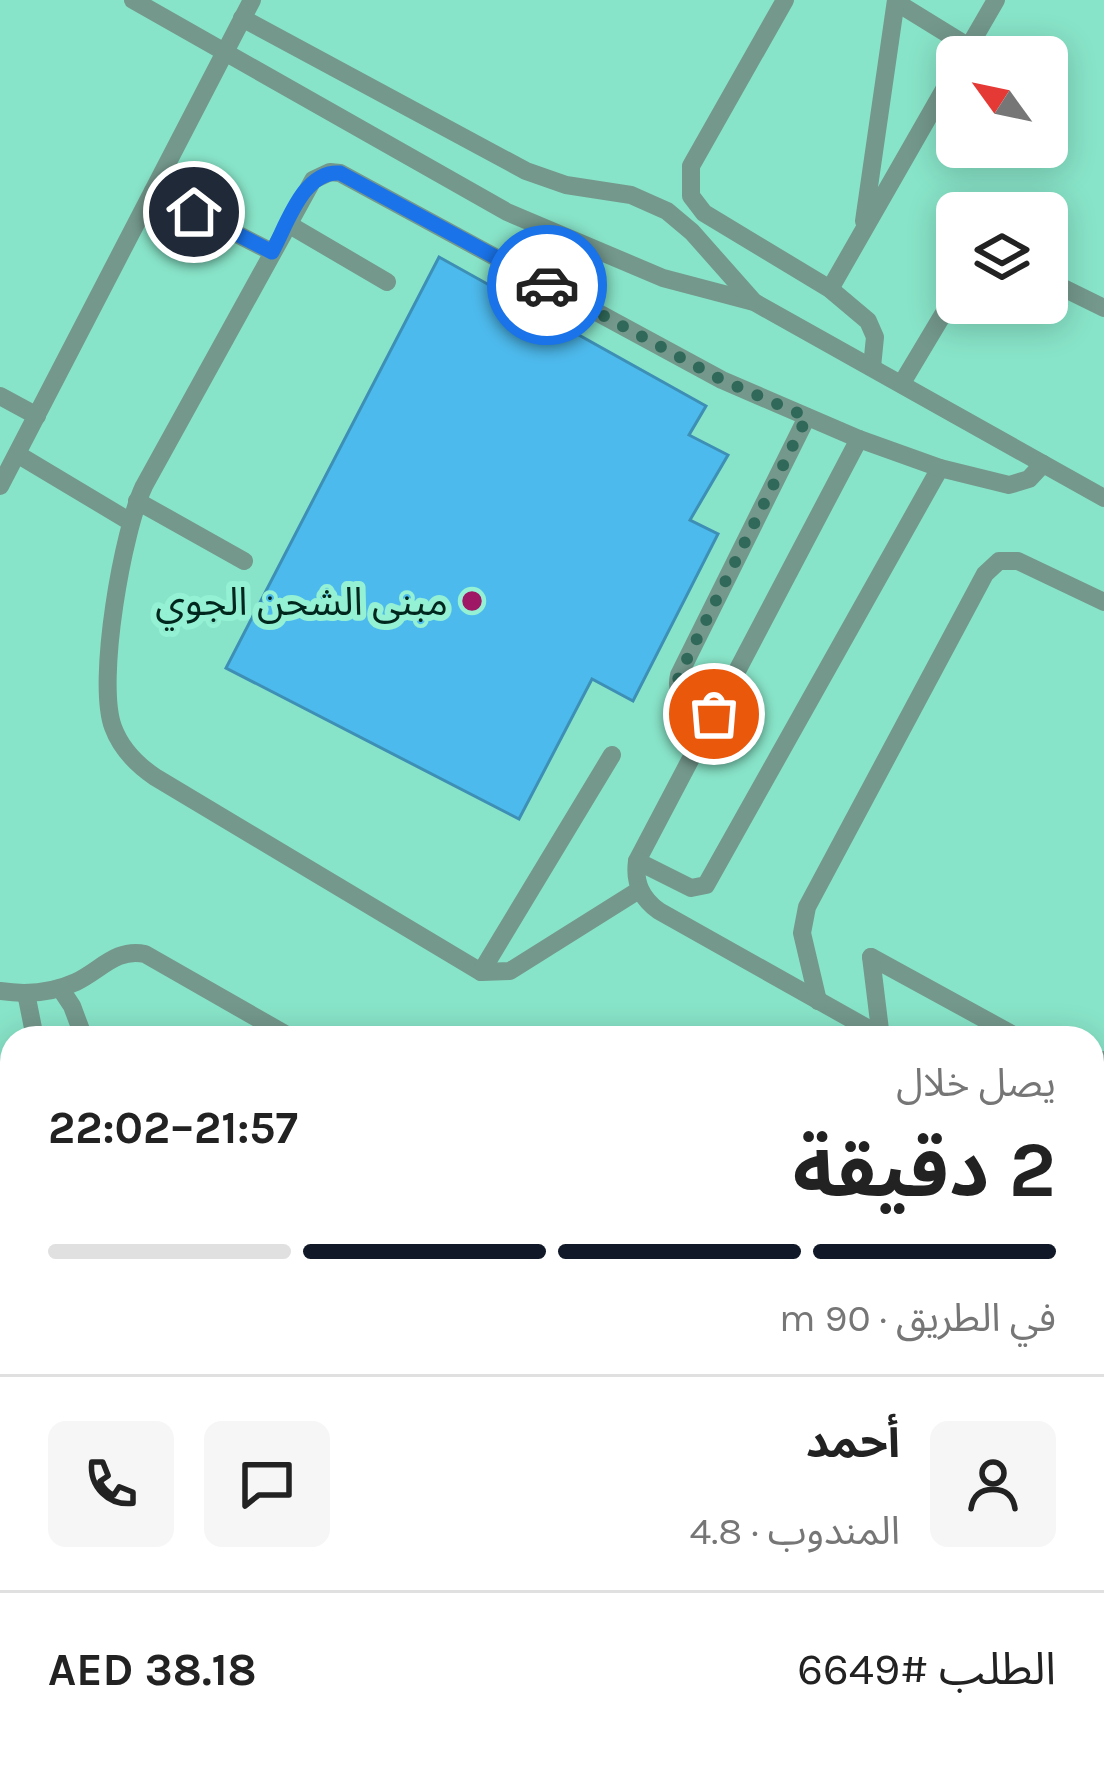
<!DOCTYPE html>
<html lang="ar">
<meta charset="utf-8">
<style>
:root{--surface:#fff;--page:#f6f6f6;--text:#222;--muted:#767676;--line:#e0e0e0;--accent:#111827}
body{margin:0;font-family:Karla,"Noto Sans Arabic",sans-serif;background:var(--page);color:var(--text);direction:rtl;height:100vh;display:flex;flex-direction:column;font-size:45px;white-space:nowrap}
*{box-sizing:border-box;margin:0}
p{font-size:39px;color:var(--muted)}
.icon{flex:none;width:66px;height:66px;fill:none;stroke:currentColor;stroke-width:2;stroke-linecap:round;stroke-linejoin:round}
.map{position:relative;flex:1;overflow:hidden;direction:ltr}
.details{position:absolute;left:0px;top:1026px;width:1104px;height:744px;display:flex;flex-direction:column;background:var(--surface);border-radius:36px 36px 0 0;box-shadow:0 6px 30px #0003;direction:rtl}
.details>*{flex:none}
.needle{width:78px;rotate:303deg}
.tools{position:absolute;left:936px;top:36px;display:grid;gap:24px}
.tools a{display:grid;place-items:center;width:132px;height:132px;border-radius:18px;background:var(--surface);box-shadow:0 6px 30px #0003;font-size:60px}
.pin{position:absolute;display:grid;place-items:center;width:102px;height:102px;color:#fff;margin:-51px;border:6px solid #fff;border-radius:50%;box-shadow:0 3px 12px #0007}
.courier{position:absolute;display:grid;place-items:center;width:120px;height:120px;margin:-60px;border:9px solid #1a73e8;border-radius:50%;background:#fff;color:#222;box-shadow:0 3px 15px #0007}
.head em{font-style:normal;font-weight:700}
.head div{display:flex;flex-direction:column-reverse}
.head{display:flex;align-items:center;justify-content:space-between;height:204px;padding:0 48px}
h1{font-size:78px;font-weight:700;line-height:90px}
.bar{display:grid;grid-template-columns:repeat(4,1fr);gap:18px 12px;align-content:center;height:144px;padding:0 48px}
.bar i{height:15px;border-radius:9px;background:var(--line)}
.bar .current{background:var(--accent)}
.bar p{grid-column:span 4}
.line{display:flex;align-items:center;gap:30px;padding:0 48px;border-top:3px solid var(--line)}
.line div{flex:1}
.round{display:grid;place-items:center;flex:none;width:126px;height:126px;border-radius:18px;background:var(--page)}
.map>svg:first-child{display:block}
.building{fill:#4dbaed;stroke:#3d8fb5;stroke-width:3}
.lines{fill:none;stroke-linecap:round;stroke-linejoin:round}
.lane{stroke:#74988c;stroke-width:18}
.done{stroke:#306959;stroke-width:12;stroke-dasharray:0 21.6}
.route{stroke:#1a73e8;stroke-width:15}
.poi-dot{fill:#9f1866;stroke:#95f1d4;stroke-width:4.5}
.labels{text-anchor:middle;stroke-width:12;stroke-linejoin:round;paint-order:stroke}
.poi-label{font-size:39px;fill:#00271d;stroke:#95f1d4;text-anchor:end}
</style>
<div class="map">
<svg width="1104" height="1770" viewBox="0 0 1104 1770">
<rect width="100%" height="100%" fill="#88e4c8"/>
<path class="building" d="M439,257l267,149 -17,29 39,20 -38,65 28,14 -85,167 -41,-22 -73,140 -293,-151z"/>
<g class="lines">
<g class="lane">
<path d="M133,0l374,212 156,66 91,24 350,196"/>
<path d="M785,0l-94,166v30l13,17 126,76 38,32 7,16 -3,30"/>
<path d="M896,2l73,45"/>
<path d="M242,18l284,153 40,14 65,10 36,16 25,21 62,70"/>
<path d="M963,57l33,-57"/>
<path d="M153,191l119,61"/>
<path d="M864,221l32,-221"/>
<path d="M288,224l99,58"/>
<path d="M1047,280l57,28"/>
<path d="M830,289l127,-222"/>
<path d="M902,383l55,-92"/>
<path d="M0,396l37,20"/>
<path d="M859,439l-222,422c-3,21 4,37 22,50l226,127"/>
<path d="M17,454l112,67"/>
<path d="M0,486l252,-486"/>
<path d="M137,501l107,60"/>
<path d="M714,714c-20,-8 -41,-13 -35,-39l128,-258"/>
<path d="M637,861l54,27 15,-3 234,-417"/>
<path d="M639,890l-129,81 -29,1 -326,-195c-19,-13 -34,-28 -42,-50 -17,-46 10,-197 31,-241l169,-306 17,-8 10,1 382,207 137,59 81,29 69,17 20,-6 14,-15"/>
<path d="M871,957l148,81"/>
<path d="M871,957l10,81"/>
<path d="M481,972l131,-217"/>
<path d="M60,988l12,18 12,32"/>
<path d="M0,991c26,4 52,2 76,-9 25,-12 40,-34 69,-28l147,84"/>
<path d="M26,993l9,45"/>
<path d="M818,1001l-16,-68 5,-26 178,-333 14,-13h19l86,41"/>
<path d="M1092,1078l12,-18"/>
<path d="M1092,1139l12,-1"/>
<path d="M0,1154l12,-23"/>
<path d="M1095,1236l9,-37"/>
<path d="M0,1254l12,-15"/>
<path d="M0,1375l12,8"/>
<path d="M0,1480l12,8"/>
<path d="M1092,1604l12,-21"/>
<path d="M0,1669l12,-21"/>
<path d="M25,1758l4,12"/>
<path d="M224,1758l21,12"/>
<path d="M462,1758l24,12"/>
<path d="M341,1770l6,-12"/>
<path d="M844,1770l6,-12"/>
</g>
</g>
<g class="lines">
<path class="done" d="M547,285l175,95 85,37 -128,258c-6,26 15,31 35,39"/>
<path class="route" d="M194,212l78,40c15,-27 31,-82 68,-79l207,112"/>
</g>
<circle class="poi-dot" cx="472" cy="601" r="12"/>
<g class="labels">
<g class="poi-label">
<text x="448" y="615">مبنى الشحن الجوي</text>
</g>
</g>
</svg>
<div class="tools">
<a><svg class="needle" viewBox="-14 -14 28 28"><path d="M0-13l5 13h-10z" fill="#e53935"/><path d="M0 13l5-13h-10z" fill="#767676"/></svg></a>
<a><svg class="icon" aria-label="layers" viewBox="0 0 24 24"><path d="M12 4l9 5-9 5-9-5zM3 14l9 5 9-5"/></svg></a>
</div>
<div class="pin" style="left:714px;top:714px;background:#ea580c"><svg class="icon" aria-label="bag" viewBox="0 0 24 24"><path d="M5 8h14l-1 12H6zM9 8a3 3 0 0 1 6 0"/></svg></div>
<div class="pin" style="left:194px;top:212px;background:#1f2937"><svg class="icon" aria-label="home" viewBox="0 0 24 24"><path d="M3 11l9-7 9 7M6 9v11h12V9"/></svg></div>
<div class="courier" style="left:547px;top:285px"><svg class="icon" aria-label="car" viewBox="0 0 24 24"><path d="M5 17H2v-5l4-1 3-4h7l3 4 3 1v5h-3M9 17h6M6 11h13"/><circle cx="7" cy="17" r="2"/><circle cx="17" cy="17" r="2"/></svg></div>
<section class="details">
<div class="head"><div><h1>2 دقيقة</h1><p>يصل خلال</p></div><em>21:57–22:02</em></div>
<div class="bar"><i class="current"></i><i class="current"></i><i class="current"></i><i></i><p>في الطريق · 90 m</p></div>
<div class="line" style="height:216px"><a class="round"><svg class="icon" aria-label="person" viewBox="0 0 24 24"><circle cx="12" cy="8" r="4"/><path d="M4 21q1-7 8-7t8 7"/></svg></a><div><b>أحمد</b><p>المندوب · 4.8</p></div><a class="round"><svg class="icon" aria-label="chat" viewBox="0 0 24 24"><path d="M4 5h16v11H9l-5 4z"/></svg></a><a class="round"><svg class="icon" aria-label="phone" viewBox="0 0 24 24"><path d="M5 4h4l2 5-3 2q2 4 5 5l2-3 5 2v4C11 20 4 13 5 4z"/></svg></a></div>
<div class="line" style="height:156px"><div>الطلب #6649</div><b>AED 38.18</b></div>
</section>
</div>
